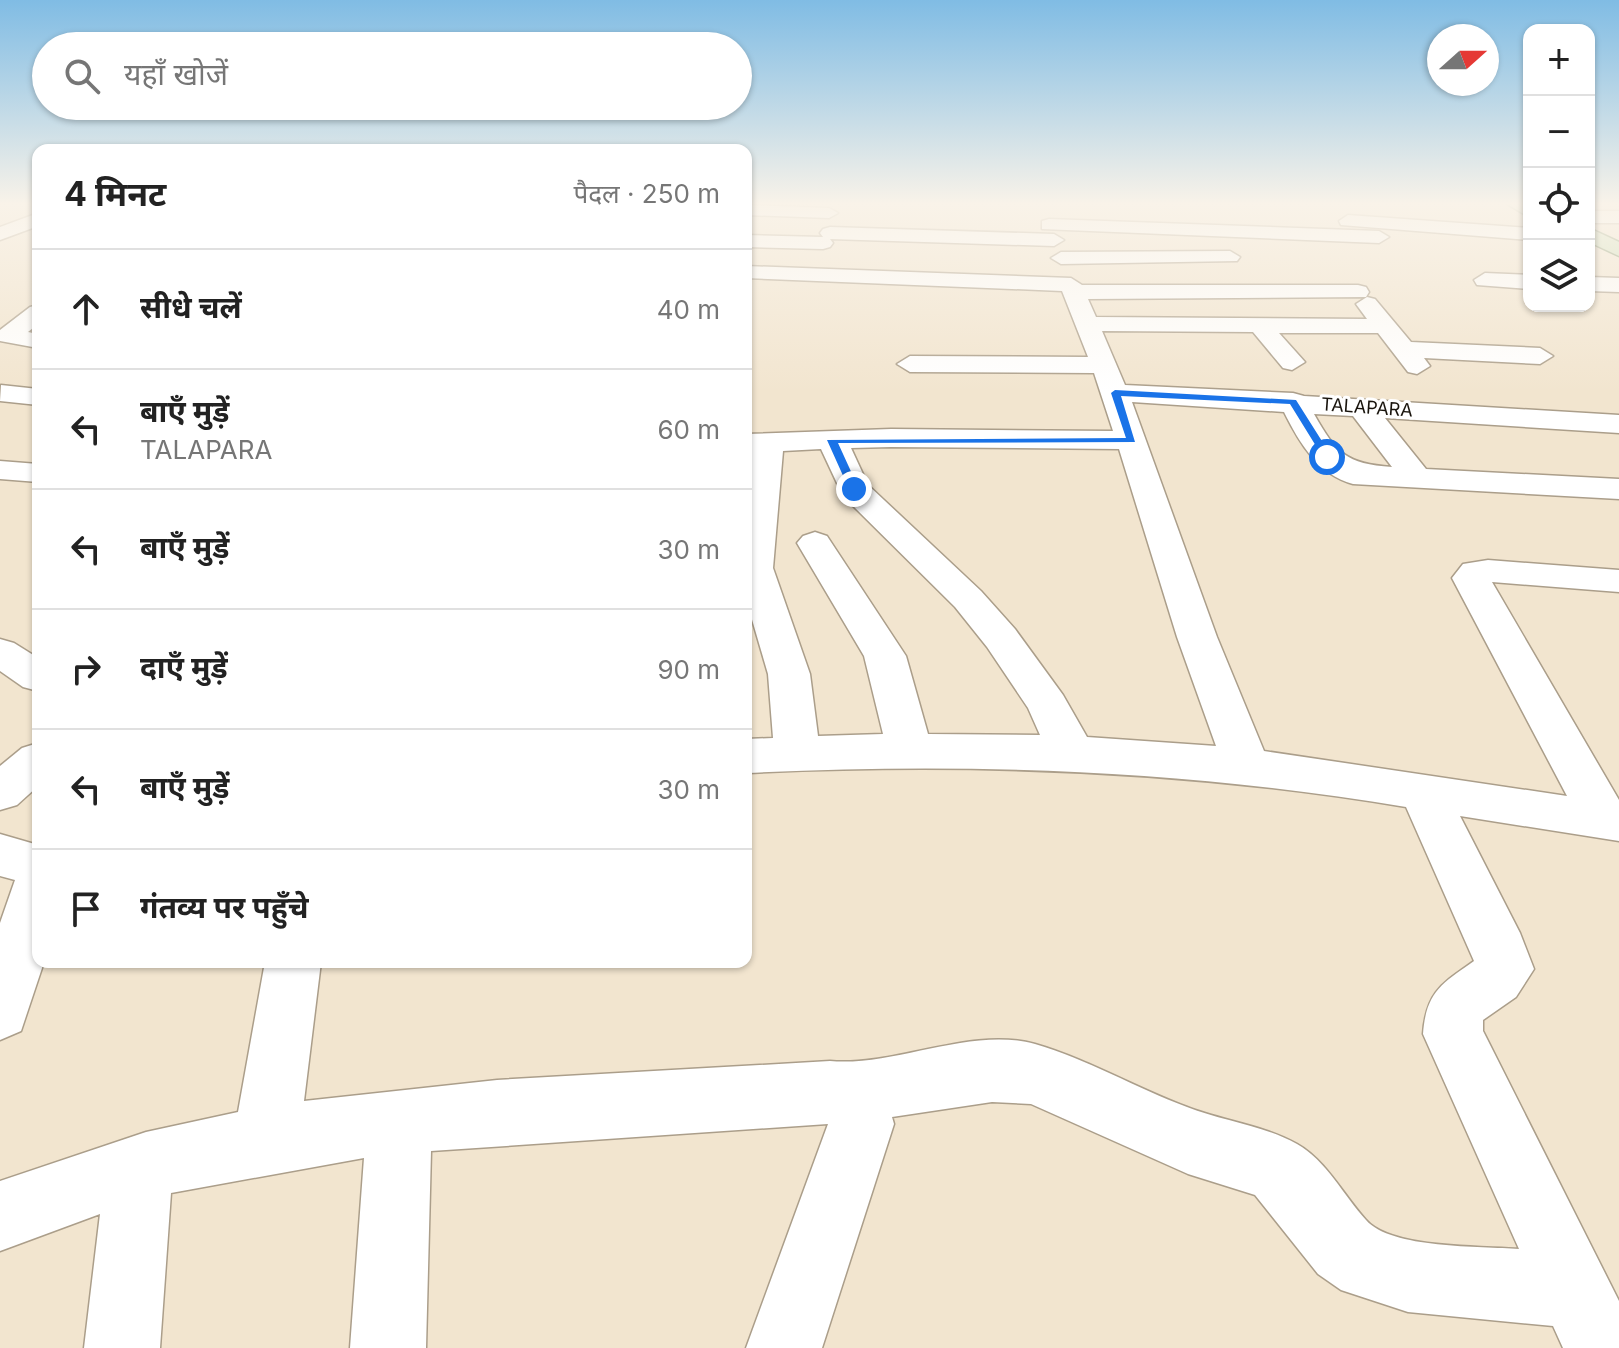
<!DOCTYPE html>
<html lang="hi">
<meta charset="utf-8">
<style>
body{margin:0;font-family:Inter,"Noto Sans Devanagari",sans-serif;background:#f6f6f6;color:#222}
.controls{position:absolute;right:24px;top:24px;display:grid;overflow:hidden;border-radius:16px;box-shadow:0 2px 6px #0004}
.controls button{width:72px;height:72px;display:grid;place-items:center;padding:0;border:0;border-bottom:2px solid #e0e0e0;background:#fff;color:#222;font:40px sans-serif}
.compass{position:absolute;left:1427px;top:24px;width:72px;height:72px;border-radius:50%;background:#fff;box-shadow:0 2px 6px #0004;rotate:69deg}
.stop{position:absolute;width:24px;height:24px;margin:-18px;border:6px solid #1a73e8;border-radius:50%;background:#fff}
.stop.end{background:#1a73e8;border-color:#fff;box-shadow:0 2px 8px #0008}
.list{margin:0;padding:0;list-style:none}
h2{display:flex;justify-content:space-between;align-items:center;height:104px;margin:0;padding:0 32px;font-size:34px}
h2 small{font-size:26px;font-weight:400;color:#767676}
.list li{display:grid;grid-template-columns:52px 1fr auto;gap:24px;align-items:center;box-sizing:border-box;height:120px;padding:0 32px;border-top:2px solid #e0e0e0}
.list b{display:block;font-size:30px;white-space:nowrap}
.list p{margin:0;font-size:26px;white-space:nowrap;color:#767676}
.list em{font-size:26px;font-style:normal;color:#767676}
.icon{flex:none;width:44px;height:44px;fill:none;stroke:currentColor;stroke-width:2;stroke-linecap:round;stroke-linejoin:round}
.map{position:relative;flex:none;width:1619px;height:1348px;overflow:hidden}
.search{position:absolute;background:#fff;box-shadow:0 2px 6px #0004;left:32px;top:32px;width:720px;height:88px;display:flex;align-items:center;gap:20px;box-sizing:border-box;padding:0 28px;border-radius:44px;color:#767676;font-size:30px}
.panel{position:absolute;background:#fff;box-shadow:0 2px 6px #0004;left:32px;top:144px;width:720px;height:824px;border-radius:16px}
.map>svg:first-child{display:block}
</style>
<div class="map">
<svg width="1619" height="1348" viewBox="0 0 1619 1348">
<rect width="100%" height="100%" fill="#f2e5cf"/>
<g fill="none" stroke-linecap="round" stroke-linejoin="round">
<defs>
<g id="minor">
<path d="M746 205 829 208 838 213 829 218 746 215Z"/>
<rect x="1589" y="211" width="30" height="12"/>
<path d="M38 213V226L0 240V227Z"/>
<path d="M1348 215 1529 228V240L1341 225 1339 221Z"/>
<path d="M1049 219 1379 231 1389 237 1379 243 1042 229V221Z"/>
<path d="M830 227 1054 234 1064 240 1054 246 830 239 833 243 830 247 823 249 746 247V235L823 237 820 233 823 229Z"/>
<path d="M1230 251 1240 257 1237 261 1061 264 1051 258 1061 252Z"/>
<path d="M746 266 1071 278 1082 285H1358L1366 287 1369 292 1366 297 1088 299 1096 317 1367 319 1356 304 1367 297 1375 299 1411 342 1540 348 1553 356 1540 364 1424 358 1430 366 1417 374 1408 372 1378 333H1279L1305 362 1292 370 1283 368 1253 332 1102 331 1125 385 1293 393 1304 396 1619 415V433L1385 418 1426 469 1619 479V499L1353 484C1318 475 1299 442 1284 412L1132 402 1217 637 1264 751 1567 796 1452 578 1463 564 1488 560 1619 570V592L1492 582 1619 800V841L1460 816 1520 933 1534 969 1516 997 1483 1020V1031L1619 1301V1348H1563L1553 1326 1408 1312 1341 1290 1318 1274 1255 1195 1188 1174 1031 1104 992 1102 892 1117 894 1124 822 1348H746L828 1124 431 1151 426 1348H350L364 1158 171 1193 160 1348H84L100 1214 0 1251V1181L146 1132 238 1112 265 962H321L304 1101 497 1080 830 1061C894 1067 971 1026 1035 1044 1087 1059 1136 1088 1187 1107 1222 1121 1263 1125 1297 1144 1326 1160 1344 1196 1366 1220 1391 1249 1481 1246 1519 1249L1423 1034C1426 991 1443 983 1474 961L1406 807C1186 770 969 762 746 773V739L773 738 768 674 746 599V499L752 452H746V434L891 429 1113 431 1094 373 910 372 897 364 910 356 1088 357 1062 291 746 278ZM1314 414 1353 416 1392 467C1346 464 1336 453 1314 414ZM891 447 1119 449 1177 637 1216 746 1087 737 1063 695 1015 629 981 591 868 485 851 448ZM821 449 843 496 955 607 987 647 1028 708 1040 735 928 734 906 656 827 536 815 532 803 536 797 543 864 656 883 734 818 736 810 674 773 568 783 451Z"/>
<path d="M1485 273 1529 275V289L1477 285 1474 280Z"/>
<path d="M1589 277 1619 278V292L1589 291Z"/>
<path d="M38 305V324L28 332 38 334V348L0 341V330L30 307Z"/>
<path d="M1 385 38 389V405L0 401Z"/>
<path d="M0 461 38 464V482L0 479Z"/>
<path d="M0 639 14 643 38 658V691L23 687 0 671Z"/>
<path d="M38 743V786L17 805 0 810V766L22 748Z"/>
<path d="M0 834 38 845V962H44L21 1031 0 1040V923L15 880 0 876Z"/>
</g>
<g id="major">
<path d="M1507 204H1529V217Z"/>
<path d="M1589 228 1619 242V256L1589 242Z"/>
</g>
</defs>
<use href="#minor" stroke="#ab9e8a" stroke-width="3"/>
<use href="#major" stroke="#758a5e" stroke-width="3"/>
<use href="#minor" fill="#fff" fill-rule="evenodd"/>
<use href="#major" fill="#cadfb8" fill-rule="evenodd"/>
</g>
<linearGradient id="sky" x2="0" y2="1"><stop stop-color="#80bce4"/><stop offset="0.52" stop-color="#f9f3e9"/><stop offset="1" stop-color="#f9f3e9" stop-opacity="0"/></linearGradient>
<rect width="1619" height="392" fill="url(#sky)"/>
<path fill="#1a73e8" d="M1115 390 1296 400 1332 457 1324 459 1290 404 1121 396 1135 442 838 443 859 489 854 492 849 489 827 440 1126 438 1111 393Z"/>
<g text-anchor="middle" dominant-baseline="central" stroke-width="6" stroke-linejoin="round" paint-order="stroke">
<g font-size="18" fill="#19140d" stroke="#fff">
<text transform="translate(1367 407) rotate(4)">TALAPARA</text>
</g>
</g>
</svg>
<div class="controls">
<button>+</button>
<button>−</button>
<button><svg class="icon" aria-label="locate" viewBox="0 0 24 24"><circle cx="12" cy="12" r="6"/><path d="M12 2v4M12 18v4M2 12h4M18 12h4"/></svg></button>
<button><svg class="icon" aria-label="layers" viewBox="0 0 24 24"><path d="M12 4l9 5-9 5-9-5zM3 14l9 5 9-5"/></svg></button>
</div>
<svg class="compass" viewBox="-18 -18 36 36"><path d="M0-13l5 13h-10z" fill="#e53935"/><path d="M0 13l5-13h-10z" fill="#767676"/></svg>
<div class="stop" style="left:1327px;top:457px"></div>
<div class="stop end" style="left:854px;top:489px"></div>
<div class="search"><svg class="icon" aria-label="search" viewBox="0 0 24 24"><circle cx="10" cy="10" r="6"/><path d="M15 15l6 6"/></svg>यहाँ खोजें</div>
<section class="panel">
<h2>4 मिनट<small>पैदल · 250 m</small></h2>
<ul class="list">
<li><svg class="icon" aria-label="ahead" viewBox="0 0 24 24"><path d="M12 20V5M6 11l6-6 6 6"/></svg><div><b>सीधे चलें</b></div><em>40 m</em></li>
<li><svg class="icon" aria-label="left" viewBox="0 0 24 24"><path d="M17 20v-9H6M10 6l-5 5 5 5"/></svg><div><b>बाएँ मुड़ें</b><p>TALAPARA</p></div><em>60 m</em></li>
<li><svg class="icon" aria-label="left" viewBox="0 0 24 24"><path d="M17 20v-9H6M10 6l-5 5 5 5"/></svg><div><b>बाएँ मुड़ें</b></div><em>30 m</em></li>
<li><svg class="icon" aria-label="right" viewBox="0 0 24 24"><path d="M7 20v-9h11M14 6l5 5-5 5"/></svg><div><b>दाएँ मुड़ें</b></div><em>90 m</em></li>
<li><svg class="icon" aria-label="left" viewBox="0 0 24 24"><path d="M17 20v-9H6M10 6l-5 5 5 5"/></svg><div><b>बाएँ मुड़ें</b></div><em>30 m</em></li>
<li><svg class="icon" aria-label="arrive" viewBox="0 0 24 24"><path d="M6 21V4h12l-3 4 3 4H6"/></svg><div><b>गंतव्य पर पहुँचे</b></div></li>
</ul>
</section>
</div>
